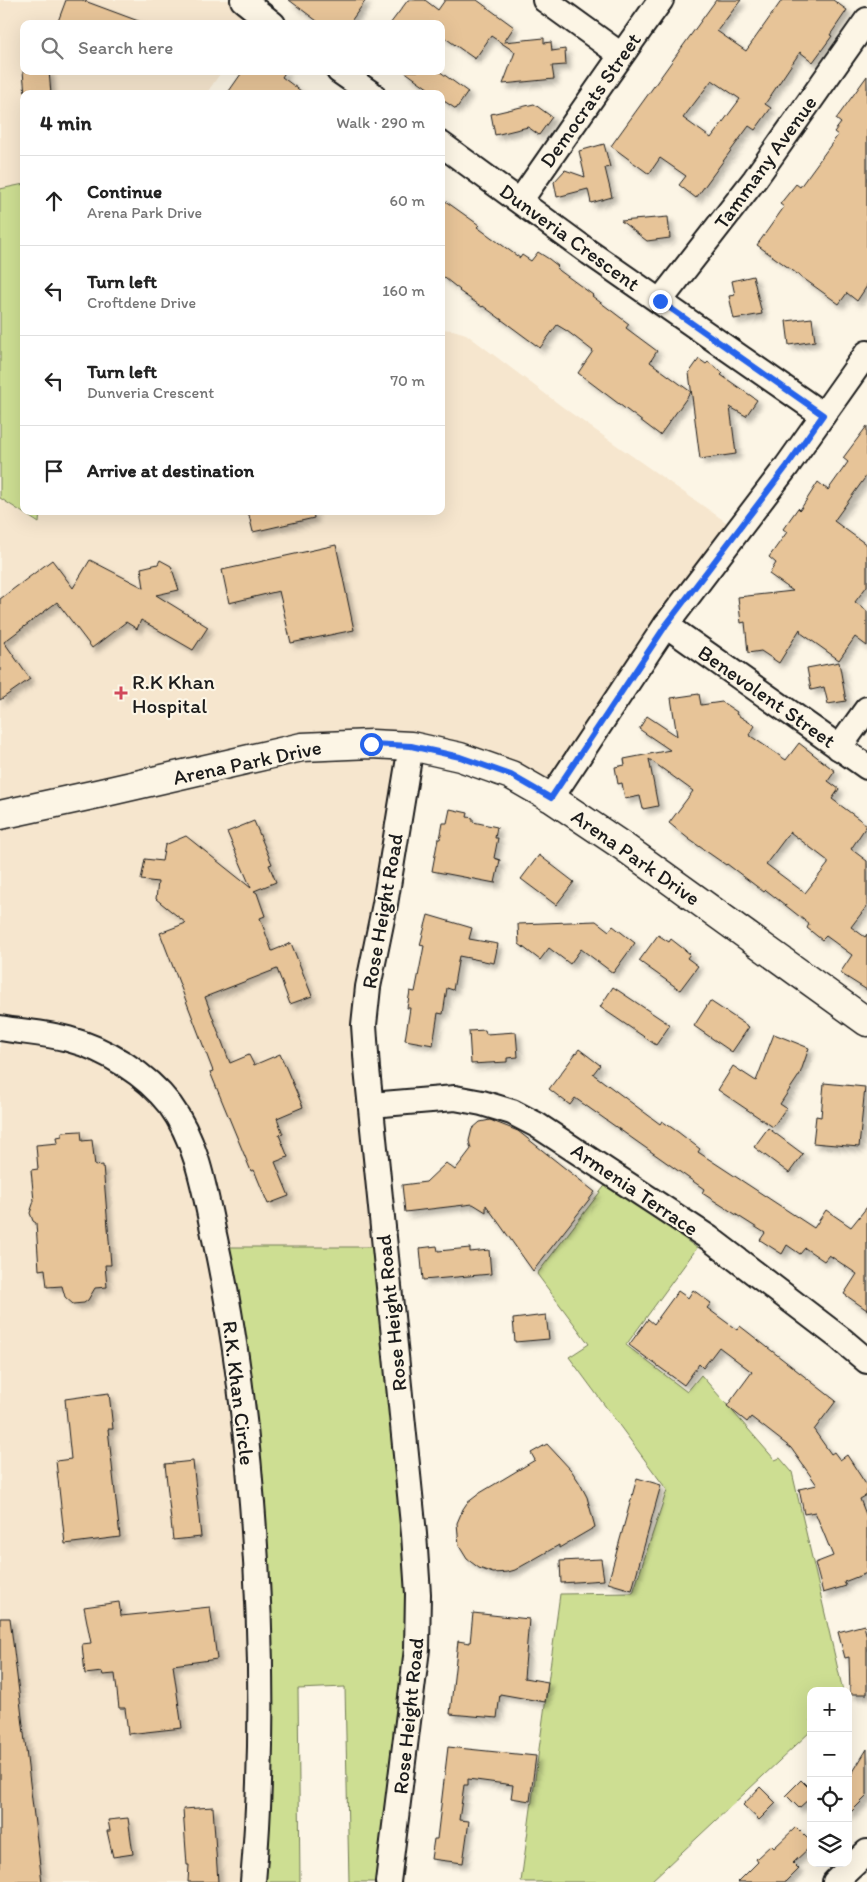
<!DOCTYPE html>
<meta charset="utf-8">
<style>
body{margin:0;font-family:Itim,sans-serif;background:#f6f6f6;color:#222}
.controls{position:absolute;right:15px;bottom:15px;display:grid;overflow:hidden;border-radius:10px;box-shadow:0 5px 20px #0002}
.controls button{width:45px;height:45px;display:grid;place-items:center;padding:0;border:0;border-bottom:1px solid #e0e0e0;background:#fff;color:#222;font:25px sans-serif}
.stop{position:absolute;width:15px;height:15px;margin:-11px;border:4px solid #2563eb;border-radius:50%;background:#fff}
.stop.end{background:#2563eb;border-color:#fff;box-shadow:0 1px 5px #0008}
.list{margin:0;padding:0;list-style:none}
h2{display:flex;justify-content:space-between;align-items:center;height:65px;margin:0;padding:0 20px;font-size:21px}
h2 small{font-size:16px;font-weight:400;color:#767676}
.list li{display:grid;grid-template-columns:32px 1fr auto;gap:15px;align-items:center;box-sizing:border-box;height:90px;padding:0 20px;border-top:1px solid #e0e0e0}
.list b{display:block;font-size:19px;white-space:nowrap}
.list p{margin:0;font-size:16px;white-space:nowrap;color:#767676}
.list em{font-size:16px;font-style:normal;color:#767676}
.icon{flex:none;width:28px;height:28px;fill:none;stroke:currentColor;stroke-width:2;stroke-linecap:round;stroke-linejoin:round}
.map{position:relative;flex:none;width:867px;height:1882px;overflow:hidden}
.search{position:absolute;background:#fff;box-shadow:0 5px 20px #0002;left:20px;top:20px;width:425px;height:55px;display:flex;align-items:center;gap:12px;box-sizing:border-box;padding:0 18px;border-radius:10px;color:#767676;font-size:19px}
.panel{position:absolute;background:#fff;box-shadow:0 5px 20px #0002;left:20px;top:90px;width:425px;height:425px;border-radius:10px}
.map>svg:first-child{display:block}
</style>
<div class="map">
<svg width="867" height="1882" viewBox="0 0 867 1882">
<defs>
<filter id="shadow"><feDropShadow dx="4.5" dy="4.5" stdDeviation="2.5" flood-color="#0004"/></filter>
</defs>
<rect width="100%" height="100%" fill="#fcf5e5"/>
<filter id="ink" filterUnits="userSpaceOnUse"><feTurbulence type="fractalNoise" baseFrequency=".02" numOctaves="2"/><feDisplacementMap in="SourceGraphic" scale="10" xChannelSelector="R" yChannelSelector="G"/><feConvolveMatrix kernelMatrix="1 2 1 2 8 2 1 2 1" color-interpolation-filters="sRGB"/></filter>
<g filter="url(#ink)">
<g fill="#f6e6ce">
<path d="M0 0H235L255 24H24V71H222L206 94H24V184L0 189Z"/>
<path d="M441 329 453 330 466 334 568 411 736 529 551 798 412 747 369 987 386 1247H218L246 1444 252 1882H0V498L38 523 40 511H441Z"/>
</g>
<g fill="#cdde92" stroke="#747d57">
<path d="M24 184V511H40L39 523 0 498V189Z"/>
<path d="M607 1183 697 1248 626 1345 687 1392 701 1375 775 1460 780 1458 792 1472 843 1691H811V1731L650 1882H521L560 1594 633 1593 667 1490 569 1357 589 1344 537 1274Z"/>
<path d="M218 1247H386L415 1535 388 1882H349L345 1687 298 1689 300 1882H252L260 1712Z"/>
</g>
<g fill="#e7c498" stroke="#1c1c1c" fill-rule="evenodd" filter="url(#shadow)">
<path d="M66 0H82L141 22V24H57Z"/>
<path d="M289 0H366L349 24H321Z"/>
<path d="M408 0H425L438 10 445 0H477L514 27 504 42 544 38V43L551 42 552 51 565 49 566 65 552 66 554 79 503 84 515 52 491 36 475 59 441 35V24H390Z"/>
<path d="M716 0H741L717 31 746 51 782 0H833L847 10 830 35 832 36 813 62 800 52 765 104 771 108 755 130 749 126 696 198 679 185 686 176 660 158 649 174 611 146ZM712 80 740 99 711 138 683 118Z"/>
<path d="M23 71H49L51 94H25Z"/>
<path d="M243 71H286L282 77 305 94H227Z"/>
<path d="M404 71H439L468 92 456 109 441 99V94H436Z"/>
<path d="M867 76V286L857 301 847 293 839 304 757 245 784 207 780 204 796 184 800 187 838 135 834 132 841 123 836 119Z"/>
<path d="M534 104 552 117 539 135 528 127 495 135 491 114Z"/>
<path d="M604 144 610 167 605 168 612 197 591 203 588 189 557 197 554 182 565 170 585 177 579 151Z"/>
<path d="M441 198 479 225 477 227 520 258 522 255 531 261 538 252 549 259 558 266 556 268 593 295 592 296 629 324 626 328 657 351 650 362 691 392 660 435 578 373 593 351 567 331 557 325 540 348 483 306 482 307 459 291 460 290 441 275Z"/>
<path d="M668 217 670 238 647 241 621 221Z"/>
<path d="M753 276 762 314 734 319 729 296 735 295 732 281Z"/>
<path d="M812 318 815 341 789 345 786 321Z"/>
<path d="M699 359 706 364 708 362 723 373 721 375 757 400 746 416 730 407 736 454 700 459 689 373Z"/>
<path d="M867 426V475L834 521 867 545V586L855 602 867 611V646L855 637 839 660 801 633 800 629 779 663 761 651 748 653 745 622 741 623 738 597 793 591 769 574 776 563 769 557 787 532 783 529 798 508 800 510 818 482 828 490 848 462 843 458Z"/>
<path d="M248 511H313L314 518 253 532Z"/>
<path d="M336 545 354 630 291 643 279 591 229 603 222 570Z"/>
<path d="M52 560 73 588 90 560 144 588 141 568 158 564 160 560 171 566 179 590 156 595 208 627 193 650 141 620 137 629 126 622 92 648 57 602 4 642 30 679 0 700V599Z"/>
<path d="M839 662 846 701 828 704 824 687 811 690 807 668Z"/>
<path d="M699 694 701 705 722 702 737 712 736 714 755 726 749 735 786 760 799 743 835 771 828 781 839 789 832 799 867 825 851 849 867 861V906L851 927 865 937 867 934V990L840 973 852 955 826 936 822 940 807 928 809 924 766 890 764 892 727 864 726 865 690 840 669 823 693 791 649 759 658 806 643 809 640 796 625 799 622 783 618 784 615 767 625 765 624 759 670 750 639 729 647 716 677 736 671 698ZM790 832 828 861V864L805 893 766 864Z"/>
<path d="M450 809 468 813 467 817 473 818V822L497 827 495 838H498L494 858 500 860 495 883 432 871 438 839H440L443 823H447Z"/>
<path d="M254 821 272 864 269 865 276 882 254 891 257 893 265 916 260 918 272 951 291 943 312 996 290 1004 277 969 205 997 230 1063 249 1055 254 1065 280 1054 303 1107 277 1118 283 1134 279 1135 288 1157 275 1162 289 1196 268 1204 254 1170 251 1171 210 1072 213 1071 160 933 186 923 156 899 158 882 141 880 145 859 162 861 165 845 186 836 251 888 227 832Z"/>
<path d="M539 855 574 882 556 905 521 879Z"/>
<path d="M428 915 472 928 469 939 498 944 494 963 459 956 453 990 447 988 443 1014 438 1013 433 1045 405 1040 410 1008H407L410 991 415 992 424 946 420 945Z"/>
<path d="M596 921 609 931 613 926 635 943 613 973 581 949 570 964 549 948 540 960 519 944 518 924Z"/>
<path d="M658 935 669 942 671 939 690 954 687 958 698 966 680 990 639 961Z"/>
<path d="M613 987 670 1025 656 1045 600 1007Z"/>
<path d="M710 1001 749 1027 732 1052 694 1026Z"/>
<path d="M485 1030 486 1034 516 1032 518 1057 507 1058V1062L471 1064 469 1031Z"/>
<path d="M774 1034 809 1048 800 1074 780 1104 786 1108 773 1127 718 1090 733 1066 756 1081Z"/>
<path d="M579 1049 600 1065 593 1074 660 1124 662 1121 678 1132 700 1149 698 1152 814 1228 826 1210 851 1227 867 1207V1310L844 1294 857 1274 829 1255 824 1261 805 1248 800 1254 787 1245 782 1254 760 1240 765 1233 702 1193 704 1189 575 1098 570 1105 549 1089Z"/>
<path d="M824 1083 865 1087 859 1147 813 1143 816 1116 821 1117Z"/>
<path d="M490 1120 518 1131 595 1192 533 1271 486 1205V1212L473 1204 405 1212 402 1185 426 1182 446 1163 455 1170 471 1149 469 1141 472 1129 480 1122Z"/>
<path d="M768 1128 803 1154 789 1173 754 1147Z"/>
<path d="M81 1131 82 1141 92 1140 95 1166 103 1165 111 1265H105L107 1287 95 1288 88 1300 84 1303 73 1304 65 1297 62 1286 47 1287 45 1269 39 1270 36 1223 33 1221 30 1213 34 1201 31 1170 38 1169 36 1145 58 1143 57 1137 62 1136V1132Z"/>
<path d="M437 1246 438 1251 470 1248V1252L489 1250 491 1274 423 1280 420 1248Z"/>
<path d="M693 1290 711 1303 707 1308 737 1330 740 1326 836 1401 814 1430 831 1454 834 1452 840 1460 847 1455 867 1486V1495L860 1499 867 1517V1573L844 1582 846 1586 823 1593 815 1563 833 1556 815 1512 804 1514 799 1489 817 1485 791 1448 751 1417 747 1422 727 1406 752 1372 719 1347 703 1368 699 1364 684 1385 629 1345 648 1319 654 1324 678 1291 688 1298Z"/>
<path d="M546 1315 549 1339 515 1342 513 1319Z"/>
<path d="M109 1393 113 1429H108L120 1537 65 1544 56 1461 71 1459 65 1399Z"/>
<path d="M547 1444 571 1470 579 1482 587 1497 595 1527 559 1548V1545L515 1570 508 1572 493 1573 479 1568 467 1559 459 1546 457 1523 463 1509 467 1503 480 1493 535 1460 531 1453Z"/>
<path d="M193 1461 201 1537 173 1540 165 1464Z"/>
<path d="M637 1478 661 1485 632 1590 608 1583Z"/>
<path d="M601 1559 604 1580 561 1583 560 1561Z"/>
<path d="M119 1602 121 1616 210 1607 217 1659 173 1665 182 1728 128 1734 125 1708H119L115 1674 103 1675 102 1672 85 1674 82 1644 91 1643 84 1607Z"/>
<path d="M473 1613 529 1619 524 1678 548 1682 545 1702 500 1694 497 1718 450 1714 458 1641 470 1643Z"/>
<path d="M0 1618H10L42 1882H0Z"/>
<path d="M864 1625 867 1638V1694H850L849 1657 845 1658 838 1632Z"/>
<path d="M448 1747 536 1756 530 1801 511 1798 513 1785 468 1779V1785H464L459 1820 469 1821 463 1863 431 1859 434 1839H437Z"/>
<path d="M867 1749V1796L848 1815V1780Z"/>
<path d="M801 1780 811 1790V1797L799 1808 786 1795Z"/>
<path d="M760 1787 776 1803 759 1820 743 1805Z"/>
<path d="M213 1807 218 1882H188L189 1865H187L183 1809Z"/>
<path d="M128 1818 133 1854 113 1857 107 1831H110L108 1820Z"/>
<path d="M796 1827 811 1842V1846L793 1863 799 1869 786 1882H738L758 1862 756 1859 771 1845 774 1848Z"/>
</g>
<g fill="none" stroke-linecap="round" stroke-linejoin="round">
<defs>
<g id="minor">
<path d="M243 0 273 24"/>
<path d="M545 0 621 55"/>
<path d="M339 71 372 94"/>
<path d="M441 144 590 253 823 415"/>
<path d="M520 201C567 134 613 66 661 0"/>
<path d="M660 301 755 179 867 20"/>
<path d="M666 625 867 767"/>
<path d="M839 748 867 709"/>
<path d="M551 798 666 625 787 466 867 353"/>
<path d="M0 1028C22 1032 46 1033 68 1039 106 1049 146 1074 170 1105 198 1143 205 1194 215 1239 234 1326 245 1415 252 1503 262 1629 264 1756 253 1882"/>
<path d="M371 1105 455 1098 482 1103 512 1112 537 1125 709 1238 841 1339 867 1361"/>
<path d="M388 1882 417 1649 418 1594 414 1534 367 1069 364 1025 368 987 385 904 411 746"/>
<path d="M835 1882 867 1852"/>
</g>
<path id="tertiary" d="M0 815 97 794 302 747 371 744 411 746 460 757 511 775 551 798 624 847 867 1022"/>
</defs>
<use href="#minor" stroke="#1c1c1c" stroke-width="28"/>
<use href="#tertiary" stroke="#1c1c1c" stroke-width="31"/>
<use href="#minor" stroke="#fcf5e5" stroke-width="24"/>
<use href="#tertiary" stroke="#fcf5e5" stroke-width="28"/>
</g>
</g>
<g fill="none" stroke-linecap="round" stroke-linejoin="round" filter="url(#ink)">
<path stroke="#2563eb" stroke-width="6" d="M371 744 411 746 460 757 511 775 551 798 666 625 787 466 823 415 660 301"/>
</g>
<path fill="#d1495b" stroke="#fcf5e5" stroke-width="2" d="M118.5 685.5h5v5h5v5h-5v5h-5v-5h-5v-5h5z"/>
<g text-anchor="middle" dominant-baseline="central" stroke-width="4.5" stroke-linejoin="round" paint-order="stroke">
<g font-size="21" fill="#1c1c1c" stroke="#fcf5e5">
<text transform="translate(590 100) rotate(-55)">Democrats Street</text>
<text transform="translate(765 162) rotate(-54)">Tammany Avenue</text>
<text transform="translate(570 237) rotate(36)">Dunveria Crescent</text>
<text transform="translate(767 696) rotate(35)">Benevolent Street</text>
<text transform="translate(247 762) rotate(-12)">Arena Park Drive</text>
<text transform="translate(636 857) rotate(35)">Arena Park Drive</text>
<text transform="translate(382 911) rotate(-80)">Rose Height Road</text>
<text transform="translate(635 1189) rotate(34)">Armenia Terrace</text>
<text transform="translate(391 1313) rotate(-96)">Rose Height Road</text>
<text transform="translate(239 1393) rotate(83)">R.K. Khan Circle</text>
<text transform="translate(408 1716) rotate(-84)">Rose Height Road</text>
</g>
<g font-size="21" fill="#1c1c1c" stroke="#fcf5e5" text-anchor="start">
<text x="132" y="681">R.K Khan<tspan x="132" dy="24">Hospital</tspan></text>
</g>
</g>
</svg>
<div class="controls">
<button>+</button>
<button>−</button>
<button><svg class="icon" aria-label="locate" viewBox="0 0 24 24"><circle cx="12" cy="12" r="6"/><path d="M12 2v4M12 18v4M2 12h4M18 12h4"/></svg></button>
<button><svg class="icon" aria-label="layers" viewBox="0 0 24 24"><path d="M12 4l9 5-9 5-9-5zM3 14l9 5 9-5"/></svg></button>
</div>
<div class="stop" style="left:371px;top:744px"></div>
<div class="stop end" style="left:660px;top:301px"></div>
<div class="search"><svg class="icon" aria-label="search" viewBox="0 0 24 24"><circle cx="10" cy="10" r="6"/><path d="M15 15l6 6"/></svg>Search here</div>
<section class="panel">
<h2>4 min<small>Walk · 290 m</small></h2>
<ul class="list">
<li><svg class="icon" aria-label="ahead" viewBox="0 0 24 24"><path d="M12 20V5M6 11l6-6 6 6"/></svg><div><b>Continue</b><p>Arena Park Drive</p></div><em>60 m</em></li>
<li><svg class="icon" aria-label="left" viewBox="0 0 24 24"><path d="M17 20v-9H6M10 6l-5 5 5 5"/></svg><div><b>Turn left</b><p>Croftdene Drive</p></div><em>160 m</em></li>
<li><svg class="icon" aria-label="left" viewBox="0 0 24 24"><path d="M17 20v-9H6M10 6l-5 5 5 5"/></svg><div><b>Turn left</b><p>Dunveria Crescent</p></div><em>70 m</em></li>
<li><svg class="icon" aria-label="arrive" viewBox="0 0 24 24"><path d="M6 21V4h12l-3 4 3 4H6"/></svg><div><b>Arrive at destination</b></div></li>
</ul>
</section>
</div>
